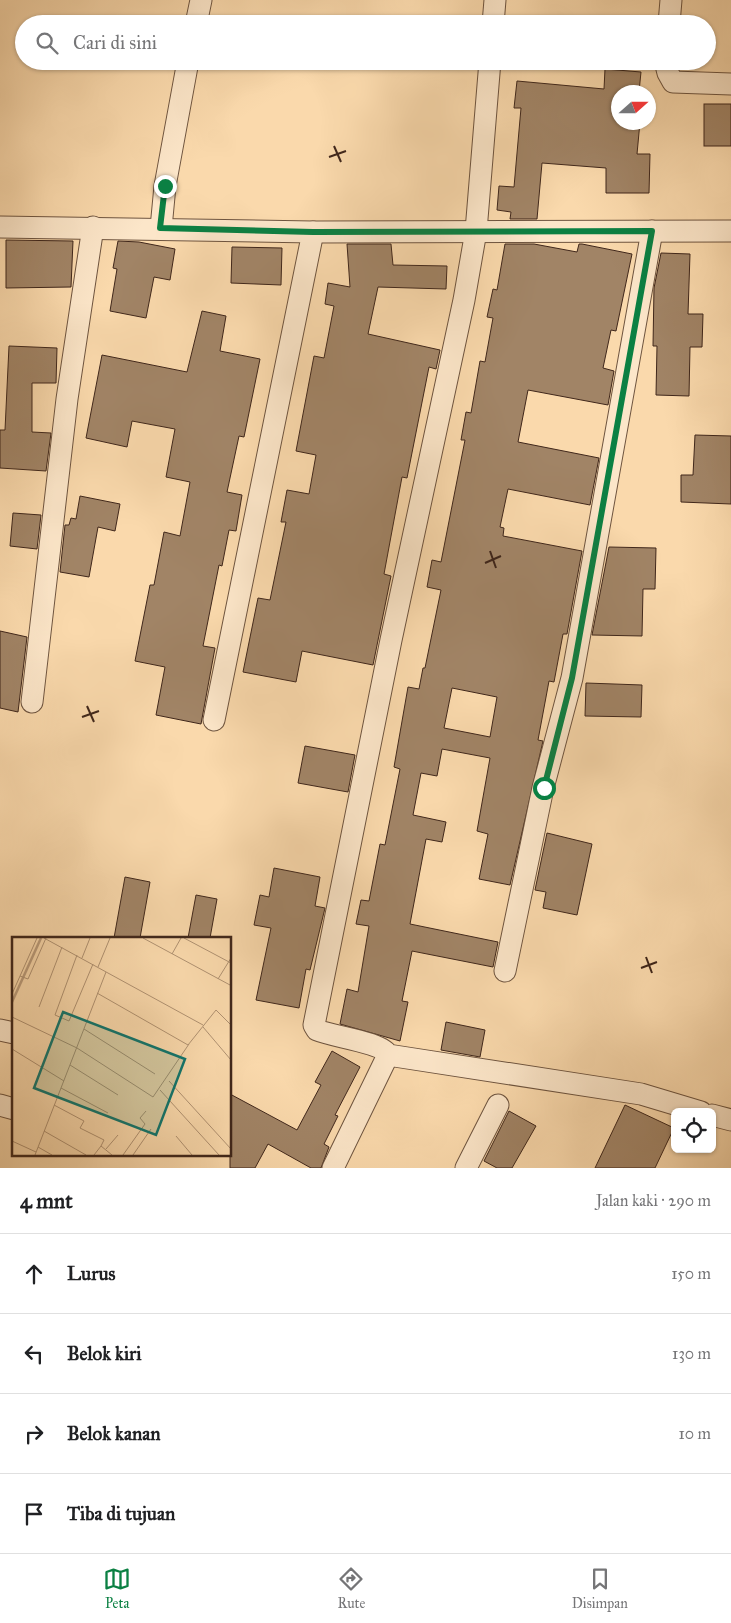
<!DOCTYPE html>
<html lang="id">
<meta charset="utf-8">
<style>
body{margin:0;font-family:"IM FELL Great Primer",serif;background:#f6f6f6;color:#202124}
.controls{position:absolute;right:15px;bottom:15px;display:grid;overflow:hidden;border-radius:8px;box-shadow:0 1px 4px #0004}
.controls button{width:45px;height:45px;display:grid;place-items:center;padding:0;border:0;border-bottom:1px solid #e0e0e0;background:#fff;color:#202124;font:25px sans-serif}
.compass{position:absolute;left:611px;top:85px;width:45px;height:45px;border-radius:50%;background:#fff;box-shadow:0 1px 4px #0004;rotate:69deg}
.stop{position:absolute;width:15px;height:15px;margin:-11px;border:4px solid #0b8043;border-radius:50%;background:#fff}
.stop.end{background:#0b8043;border-color:#fff;box-shadow:0 1px 5px #0008}
.list{margin:0;padding:0;list-style:none}
h2{display:flex;justify-content:space-between;align-items:center;height:65px;margin:0;padding:0 20px;font-size:21px}
h2 small{font-size:16px;font-weight:400;color:#757577}
.list li{display:grid;grid-template-columns:32px 1fr auto;gap:15px;align-items:center;box-sizing:border-box;height:80px;padding:0 20px;border-top:1px solid #e0e0e0}
.list b{display:block;font-size:19px;white-space:nowrap}
.list em{font-size:16px;font-style:normal;color:#757577}
.icon{flex:none;width:28px;height:28px;fill:none;stroke:currentColor;stroke-width:2;stroke-linecap:round;stroke-linejoin:round}
.map{position:relative;flex:none;width:731px;height:1168px;overflow:hidden}
.search{position:absolute;background:#fff;box-shadow:0 1px 4px #0004;left:15px;right:15px;top:15px;height:55px;display:flex;align-items:center;gap:12px;box-sizing:border-box;padding:0 18px;border-radius:28px;color:#757577;font-size:19px}
.sheet{height:385px;background:#fff}
nav{display:flex;justify-content:space-around;align-items:center;box-sizing:border-box;height:70px;border-top:1px solid #e0e0e0;background:#fff;font-size:14px;color:#757577}
nav a{display:grid;justify-items:center;gap:2px}
nav .on{color:#0b8043}
.map>svg:first-child{display:block}
</style>
<div class="map">
<svg width="731" height="1168" viewBox="0 0 731 1168">
<rect width="100%" height="100%" fill="#fad9ac"/>
<filter id="stains"><feTurbulence type="fractalNoise" baseFrequency=".004" numOctaves="4"/><feColorMatrix values="0 0 0 0 .2 0 0 0 0 .09 0 0 0 0 .02 0 0 0 .5 -.17"/></filter>
<radialGradient id="worn" r=".72"><stop offset=".6" stop-color="#630" stop-opacity="0"/><stop offset="1" stop-color="#630" stop-opacity=".3"/></radialGradient>
<g fill="#a18466" stroke="#40271b" fill-rule="evenodd">
<path d="M605 69 641 72 639 92H618V122H640L637 154H650L649 193H606V168L542 163 537 219H510L511 212 497 210 499 186 514 187 521 108H514L517 81 604 89Z"/>
<rect x="704" y="104" width="27" height="42"/>
<path d="M6 240 73 241 71 287 6 288Z"/>
<path d="M118 241 139 242 175 249 170 280 154 277 146 318 110 311 117 269 113 268Z"/>
<path d="M347 244H391L393 265 447 266 446 289 378 287 368 334 440 350 436 369 429 367 407 478 402 477 384 574 391 576 373 665 302 651 296 682 243 672 258 598 270 600 286 522H281L287 490 309 494 316 455 296 451 314 356 324 358 334 306 325 304 328 283 350 287Z"/>
<path d="M505 244H534L577 252 579 244H582L632 254 616 331 611 330 603 368 614 371 608 405 528 390 518 442 599 458 590 505 508 489 500 527 504 528 503 536 582 551 567 634H563L554 682 549 681 538 740 543 741 510 885 479 879 488 834 477 831 490 758 442 749 437 776 421 773 413 815 446 822 442 842 426 839 410 924 498 942 493 967 412 951 402 1001 408 1002 400 1041 340 1024 347 989 358 992 369 926 356 924 361 900 369 901 380 844 385 845 400 769 394 767 408 687 419 689 423 668H425L441 590 427 587 432 560 441 562 465 440H461L466 412 471 413 480 361 485 362 493 318 487 317 493 289 497 290ZM452 688 497 697 490 737 444 728Z"/>
<path d="M232 247 282 248 281 285 231 283Z"/>
<path d="M661 253 690 254 688 314H703L702 347H690L689 396 656 395 657 346H653L654 288Z"/>
<path d="M202 311 226 316 220 351 260 359 244 437 239 436 227 492 242 495 236 531 229 530 222 566 219 565 203 646 215 648 201 724 156 715 165 667 135 661 150 585H154L164 532 180 536 190 482 166 477 175 429 132 421 127 447 86 438 102 355 187 372Z"/>
<path d="M9 346 57 348 56 383H32V432L51 433 46 471 0 468V430H5Z"/>
<path d="M695 435 731 436V504L681 502V475H693Z"/>
<path d="M80 496 120 504 115 531 98 527 89 577 60 572 65 525H69L71 518 76 519Z"/>
<path d="M13 513 41 515 37 549 10 546Z"/>
<path d="M609 547 656 548 655 589H643L642 636 592 635Z"/>
<path d="M0 631 27 637 18 712 0 708Z"/>
<path d="M586 683 642 685 641 717 585 716Z"/>
<path d="M305 746 355 755 348 792 298 783Z"/>
<path d="M547 833 592 844 577 915 543 908 546 892 535 890Z"/>
<path d="M274 868 320 877 315 906 325 908 310 970 306 969 299 1008 256 1000 271 928 254 925 260 895 269 897Z"/>
<path d="M125 877 150 882 140 938H114Z"/>
<path d="M196 895 217 899 210 938H188Z"/>
<path d="M446 1022 485 1030 480 1057 441 1050Z"/>
<path d="M332 1051 360 1067 335 1115 338 1116 324 1144 329 1147 321 1168H311L268 1144 255 1168H230V1094L297 1130 321 1085 315 1082Z"/>
<path d="M625 1105 674 1128 655 1168H595Z"/>
<path d="M509 1111 536 1126 512 1168H497L484 1161Z"/>
</g>
<g fill="none" stroke-linecap="round" stroke-linejoin="round">
<defs>
<g id="street">
<path d="M196 24 201 0"/>
<path d="M493 24 495 0"/>
<path d="M669 24 671 0"/>
<path d="M490 61 476 231 464 300 391 640 314 1025 317 1030C333 1037 382 1042 388 1055L641 1094 701 1112"/>
<path d="M665 61 668 73 673 82 731 84"/>
<path d="M0 227 313 232 731 231"/>
<path d="M161 228 165 186 188 61"/>
<path d="M32 702 67 399 93 227"/>
<path d="M214 720 313 232"/>
<path d="M505 971 543 788 572 678 652 231"/>
<path d="M0 1030 14 1033"/>
<path d="M0 1105 14 1109"/>
<path d="M712 1115 731 1120"/>
<path d="M333 1168 388 1055"/>
<path d="M466 1168 498 1105"/>
</g>
</defs>
<use href="#street" stroke="#6e543f" stroke-width="23"/>
<use href="#street" stroke="#fce6c9" stroke-width="21"/>
</g>
<g fill="none" stroke-linecap="round" stroke-linejoin="round">
<path stroke="#0b8043" stroke-width="6" d="M165 186 160 228 313 232 652 231 572 678 544 788"/>
</g>
<path fill="none" stroke="#40271b" stroke-width="2" d="M334 146 341 162M329 157 346 151M490 551 496 568M485 563 501 556M87 706 94 722M82 717 99 711M646 957 652 973M641 968 657 962"/>
<g transform="translate(12 937)">
<rect width="219" height="219" fill="#fad9ac"/>
<path fill="none" stroke="#bb9c7b" stroke-width="2.5" d="M0 65 29 1"/>
<path fill="none" stroke="#b09272" stroke-width="1" d="M32 1 191 88M131 1 218 48M172 1 219 26M160 17 169 1M65 18 43 78 57 84 81 27M70 21 78 1M86 30 98 1M8 39 16 42 34 1M206 42 219 21M85 56 176 108 204 73 219 88M0 57 25 1M27 70 50 10M0 80 65 111 141 160 177 107M191 90 219 123M72 92 143 137M0 112 52 144M58 128 106 158M157 144 219 212M49 151 96 176M148 153 207 218M42 168 72 184 68 191 92 203 89 209M32 194 74 218M164 199 180 218M0 204 24 215M26 210 40 218M94 212 106 198M23 218 94 35M82 218 89 209 100 218M111 218 133 187 128 181 134 174M121 218 139 192"/>
<path fill="#0f766e" fill-opacity="0.15" stroke="#0f766e" stroke-width="2.5" d="M51 75 173 122 144 198 22 151Z"/>
<rect width="219" height="219" fill="none" stroke="#40271b" stroke-width="2.5"/>
</g>
<rect width="100%" height="100%" filter="url(#stains)"/>
<rect width="100%" height="100%" fill="url(#worn)"/>
</svg>
<div class="controls">
<button><svg class="icon" aria-label="locate" viewBox="0 0 24 24"><circle cx="12" cy="12" r="6"/><path d="M12 2v4M12 18v4M2 12h4M18 12h4"/></svg></button>
</div>
<svg class="compass" viewBox="-18 -18 36 36"><path d="M0-13l5 13h-10z" fill="#e53935"/><path d="M0 13l5-13h-10z" fill="#757577"/></svg>
<div class="stop" style="left:544px;top:788px"></div>
<div class="stop end" style="left:165px;top:186px"></div>
<div class="search"><svg class="icon" aria-label="search" viewBox="0 0 24 24"><circle cx="10" cy="10" r="6"/><path d="M15 15l6 6"/></svg>Cari di sini</div>
</div>
<section class="sheet">
<h2>4 mnt<small>Jalan kaki · 290 m</small></h2>
<ul class="list">
<li><svg class="icon" aria-label="ahead" viewBox="0 0 24 24"><path d="M12 20V5M6 11l6-6 6 6"/></svg><div><b>Lurus</b></div><em>150 m</em></li>
<li><svg class="icon" aria-label="left" viewBox="0 0 24 24"><path d="M17 20v-9H6M10 6l-5 5 5 5"/></svg><div><b>Belok kiri</b></div><em>130 m</em></li>
<li><svg class="icon" aria-label="right" viewBox="0 0 24 24"><path d="M7 20v-9h11M14 6l5 5-5 5"/></svg><div><b>Belok kanan</b></div><em>10 m</em></li>
<li><svg class="icon" aria-label="arrive" viewBox="0 0 24 24"><path d="M6 21V4h12l-3 4 3 4H6"/></svg><div><b>Tiba di tujuan</b></div></li>
</ul>
</section>
<nav>
<a class="on"><svg class="icon" aria-label="map" viewBox="0 0 24 24"><path d="M3 6l6-2 6 2 6-2v14l-6 2-6-2-6 2zM9 4v14M15 6v14"/></svg>Peta</a>
<a><svg class="icon" aria-label="directions" viewBox="0 0 24 24"><path d="M12 3l9 9-9 9-9-9zM9 14v-3h6M13 9l2 2-2 2"/></svg>Rute</a>
<a><svg class="icon" aria-label="saved" viewBox="0 0 24 24"><path d="M7 4h10v16l-5-4-5 4z"/></svg>Disimpan</a>
</nav>
